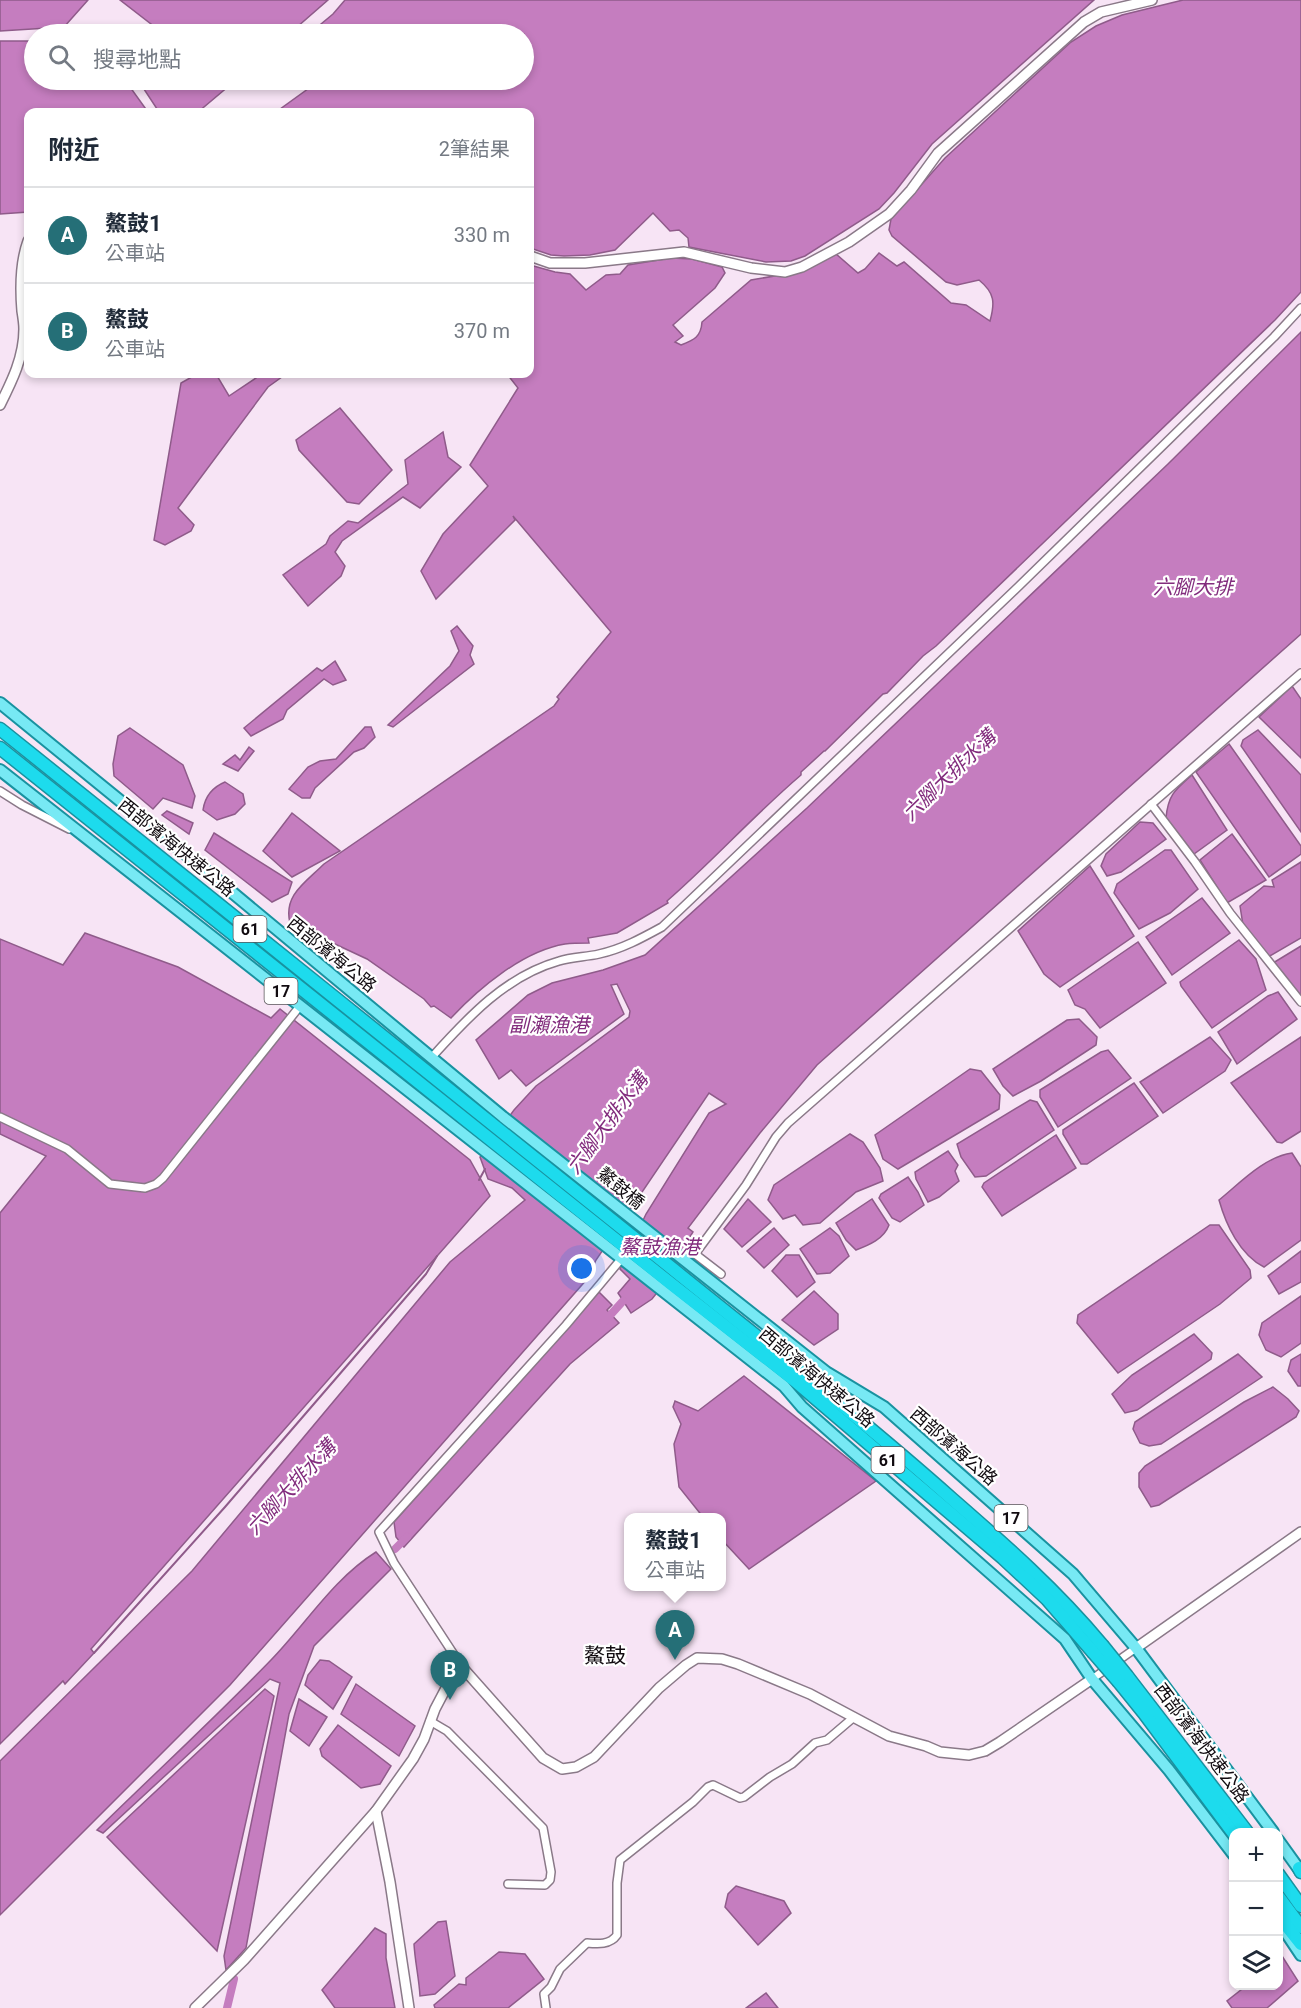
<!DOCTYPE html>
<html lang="zh-TW">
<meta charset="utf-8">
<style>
body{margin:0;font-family:Roboto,"Noto Sans TC",sans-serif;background:#f6f6f7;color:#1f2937}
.controls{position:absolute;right:18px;bottom:18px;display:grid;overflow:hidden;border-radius:12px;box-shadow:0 3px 9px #0003}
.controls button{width:54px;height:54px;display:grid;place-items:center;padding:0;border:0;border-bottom:2px solid #e0e1e3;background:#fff;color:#1f2937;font:30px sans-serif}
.you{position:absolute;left:582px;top:1269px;width:21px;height:21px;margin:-15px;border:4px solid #fff;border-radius:50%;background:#1a73e8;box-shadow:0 0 0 9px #1a73e833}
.badge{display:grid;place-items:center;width:39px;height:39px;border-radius:50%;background:#256f77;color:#fff;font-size:20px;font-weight:700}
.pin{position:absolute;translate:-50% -50px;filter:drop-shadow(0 2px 3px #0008)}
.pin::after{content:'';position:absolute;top:32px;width:21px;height:18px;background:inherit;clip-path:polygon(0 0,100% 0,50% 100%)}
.popup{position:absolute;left:624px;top:1513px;width:102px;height:78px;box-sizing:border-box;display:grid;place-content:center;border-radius:12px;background:#fff;filter:drop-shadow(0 2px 4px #0005);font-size:20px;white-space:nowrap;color:#747a83}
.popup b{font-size:22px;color:#1f2937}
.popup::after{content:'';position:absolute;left:50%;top:100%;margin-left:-12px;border:12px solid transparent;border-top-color:#fff}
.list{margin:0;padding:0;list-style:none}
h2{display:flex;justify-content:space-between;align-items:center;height:78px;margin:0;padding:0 24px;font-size:26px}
h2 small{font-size:20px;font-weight:400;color:#747a83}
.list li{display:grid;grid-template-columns:39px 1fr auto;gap:18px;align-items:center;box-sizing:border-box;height:96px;padding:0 24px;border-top:2px solid #e0e1e3}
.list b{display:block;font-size:22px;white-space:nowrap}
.list p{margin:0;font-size:20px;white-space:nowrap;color:#747a83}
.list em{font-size:20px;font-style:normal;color:#747a83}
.icon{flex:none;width:33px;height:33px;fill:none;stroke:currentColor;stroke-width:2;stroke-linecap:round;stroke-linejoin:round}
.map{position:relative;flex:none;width:1301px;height:2008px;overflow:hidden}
.search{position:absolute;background:#fff;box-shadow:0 3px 9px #0003;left:24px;top:24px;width:510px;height:66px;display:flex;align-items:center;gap:15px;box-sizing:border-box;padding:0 21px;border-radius:33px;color:#747a83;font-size:22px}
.panel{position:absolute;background:#fff;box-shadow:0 3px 9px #0003;left:24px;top:108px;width:510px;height:270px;border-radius:12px}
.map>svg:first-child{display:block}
</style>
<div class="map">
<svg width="1301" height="2008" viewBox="0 0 1301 2008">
<rect width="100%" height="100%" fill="#f7e4f5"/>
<g fill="#c57dbf" stroke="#8f5b8a" stroke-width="1.5">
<path d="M0 0H88L64 27 0 31Z"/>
<path d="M120 0H328L289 34H164Z"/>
<path d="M345 0H1094L932 144 894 193 879 209 805 256 791 261 766 262 689 247 688 238 679 230 670 231 653 213 615 250 590 255 564 256 551 255 530 248V112H276L316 83 314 80H524V34H309L333 14Z"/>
<path d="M1183 0H1301V292L1275 320 936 646 923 656 887 693 883 694 825 751H824L801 772V775C754 815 713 861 667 901L668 903 617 933 588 938 589 943C581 943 573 943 565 944 523 951 479 988 451 1018L434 1006 431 1007 424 999 367 959 290 923C283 895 306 882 324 864L554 706 559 699 557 697 611 632 513 516 515 520 436 599 421 571 443 534 488 486 470 465 518 388 507 374H530V265L555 272 570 274 586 290 606 275 620 274 628 265 671 258 692 259 722 267 725 273 715 288 673 325 683 336 675 342 681 345C694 340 701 337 702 322L751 280 792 273 836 254 858 273 865 269 879 253 897 266 904 262 951 303 966 305 990 321C995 303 995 293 979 280L957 285 946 282 892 236 889 230 891 219 945 158 1071 42 1096 26 1122 15Z"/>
<path d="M0 41H34V80H125L148 112H28V212L0 214Z"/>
<path d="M138 80H236L198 112H159Z"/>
<path d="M1301 332V634L817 1065 760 1133 688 1228 693 1232 686 1243 692 1249 652 1299 631 1313 618 1293 630 1279 620 1269 646 1214 709 1113 726 1104 709 1093 596 1260 588 1278 230 1685 0 1915V1761L192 1571 450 1262 525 1200 512 1188 488 1179 480 1157 514 1110 536 1086 629 1017 630 1011 617 984 611 985 624 1014 526 1086 511 1070 499 1079 476 1040 528 995 552 983 603 970 645 955 807 808 1168 464Z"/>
<path d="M197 374H216L229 396 262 374H286L268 387 178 508 194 525 191 531 165 545 154 540 181 383Z"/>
<path d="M340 408 392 470 359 504 347 502 299 450 296 440Z"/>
<path d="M443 432 448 457 461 467 420 508 403 497 342 541 335 552 345 566 341 576 308 606 283 575 326 544 330 536 348 521 358 523 408 484 405 460Z"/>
<path d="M457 626 473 646 470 655 474 664 393 727 388 725 450 666 459 651 451 631Z"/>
<path d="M335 661 346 680 333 685 324 679 287 710 283 719 251 736 244 728 317 668 322 671Z"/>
<path d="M1292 686 1301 699V758L1259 717Z"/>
<path d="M365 727H371L375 737 364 748 354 752 315 788 310 798H302L289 789 308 767 320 761 336 759Z"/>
<path d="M130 728 183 765 195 796 192 808 163 798 153 809 114 776 113 764 118 736Z"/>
<path d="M1258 730 1301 775V832L1241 746 1243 740Z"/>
<path d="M1229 744 1301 846V854L1269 877 1196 772Z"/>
<path d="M249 747 254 751 238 771 223 764 235 755 240 760Z"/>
<path d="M1192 775 1227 830 1194 854 1166 818C1168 795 1175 790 1192 775Z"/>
<path d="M225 782 243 794 245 804 235 814 217 820 203 810C205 796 213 787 225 782Z"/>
<path d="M167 811 193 823 189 834 162 815Z"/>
<path d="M292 813 340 851 292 877 263 851Z"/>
<path d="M1140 822 1153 823 1166 839 1121 872 1107 876 1101 866 1106 854Z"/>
<path d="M214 833 292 882 288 894 272 902 205 850Z"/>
<path d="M1232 834 1266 880 1227 903 1200 860Z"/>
<path d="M1165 850H1171L1198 889 1170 913 1139 929 1114 893 1117 884Z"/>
<path d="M1301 862V938L1268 957 1243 925 1240 906 1264 886 1274 887 1272 880Z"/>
<path d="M1090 866 1134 936 1060 987 1044 974 1018 931Z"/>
<path d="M1202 898 1230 933 1172 975 1146 937Z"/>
<path d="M85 933 178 967 271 1018 280 1009 470 1160 490 1196 91 1649 94 1653 65 1684 63 1681 0 1744V1213L46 1156 0 1134V939L63 965Z"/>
<path d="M1239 940 1256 959 1266 990 1212 1028 1181 986 1180 982Z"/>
<path d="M1138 942 1166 983 1100 1028 1085 1009 1075 1005 1068 990Z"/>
<path d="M1301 946V997L1273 963Z"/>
<path d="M1278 992 1297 1019 1237 1064 1218 1032 1268 996Z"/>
<path d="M1079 1019 1097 1037 1096 1045 1041 1081 1013 1096 1003 1086 993 1069 1067 1020Z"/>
<path d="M1210 1037 1231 1060 1225 1071 1163 1113 1140 1082Z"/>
<path d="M1301 1037V1131L1282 1143 1277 1142 1231 1083Z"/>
<path d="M1108 1050 1131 1078 1058 1127 1040 1097V1090L1101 1052Z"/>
<path d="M970 1069 981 1071 1000 1095 999 1109 898 1169 883 1159 875 1135Z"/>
<path d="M1134 1083 1158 1116 1087 1164H1081L1063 1134V1130Z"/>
<path d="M1030 1100 1037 1102 1054 1130 986 1176 975 1177 961 1157 957 1144Z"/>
<path d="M850 1134 863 1142 880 1168 883 1181 856 1192 820 1223 803 1225 795 1215 783 1219 768 1200 774 1185Z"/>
<path d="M1056 1135 1076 1168 1002 1216 982 1187 984 1183Z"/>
<path d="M948 1151 958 1165 955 1171 959 1181 939 1197 928 1202 916 1179 915 1172Z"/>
<path d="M1292 1153 1301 1167V1240L1264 1267C1240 1255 1226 1225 1219 1200 1240 1183 1264 1157 1292 1153Z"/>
<path d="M908 1177 918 1192 924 1205 900 1222 892 1218 879 1198 881 1194Z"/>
<path d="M748 1199 771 1222 742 1247 724 1229Z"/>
<path d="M872 1199 889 1225C884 1239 869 1245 856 1250L846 1240 836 1223Z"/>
<path d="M1210 1225H1219L1250 1270 1251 1278 1220 1304 1118 1373 1077 1323 1078 1315Z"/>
<path d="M774 1228 789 1245 764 1268 747 1251Z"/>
<path d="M830 1228 839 1236 849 1256 830 1273 817 1274 800 1249Z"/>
<path d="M1301 1251V1282L1279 1294 1268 1276Z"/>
<path d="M786 1255H799L815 1282 797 1297 772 1271Z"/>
<path d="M814 1291 838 1314V1329L814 1345 782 1320Z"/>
<path d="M599 1292 612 1305 607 1310 619 1323 570 1364 404 1547 396 1537 394 1522Z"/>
<path d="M1301 1296V1343L1281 1357 1266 1350 1259 1335 1262 1323Z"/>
<path d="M1194 1334 1212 1353 1211 1359 1137 1410 1125 1413 1112 1394 1132 1375Z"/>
<path d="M1238 1354 1262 1377 1161 1444 1149 1446 1140 1443 1133 1429 1135 1422Z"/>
<path d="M1301 1354V1386H1298L1288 1371 1291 1360Z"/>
<path d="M744 1376 876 1481 749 1569 722 1540V1518L703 1517 679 1487 674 1444 681 1424 673 1407 675 1401 698 1411Z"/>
<path d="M1273 1387 1288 1399 1299 1411 1296 1417 1159 1505 1151 1507 1139 1487V1473L1145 1466 1244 1402Z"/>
<path d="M376 1552 391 1569 314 1646 289 1714 246 1948 226 1970 224 1956 280 1683 270 1679 103 1833 97 1830C155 1773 215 1718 271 1660 306 1624 333 1579 376 1552Z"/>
<path d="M320 1660 329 1661 352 1677 333 1709 305 1685 308 1675Z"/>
<path d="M356 1684 415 1726 399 1756 341 1714Z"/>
<path d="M265 1689 274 1696 217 1951 107 1837Z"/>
<path d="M299 1699 327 1717 309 1746 290 1731Z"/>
<path d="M338 1725 391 1766 380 1784 361 1788 322 1756 320 1749Z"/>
<path d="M736 1886 784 1901 791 1913 758 1945 725 1907 728 1894Z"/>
<path d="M446 1921 455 1976 435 1994 420 1996C419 1978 415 1962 414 1944L438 1922Z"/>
<path d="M375 1928 386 1934V1958L395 2008H335L322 1990Z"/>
<path d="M499 1952 525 1954 544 1979 508 2008H435L434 2005 459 1984 466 1985V1978Z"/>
<path d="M1282 1956 1298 1981 1267 2008H1232L1227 2001 1246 1986H1278L1279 1959Z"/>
<path d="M766 1993 778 2008H746Z"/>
</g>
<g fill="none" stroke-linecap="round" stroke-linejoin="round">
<g stroke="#8f5b8a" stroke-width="2">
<path d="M479 1180 485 1169"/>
<path d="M94 1653 225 1507 426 1274 437 1256"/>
</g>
<g stroke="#c57dbf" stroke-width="8">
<path d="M604 1322 623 1301"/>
<path d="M395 1549 407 1537"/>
<path d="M227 2008 234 1979"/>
</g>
<defs>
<g id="street">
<path d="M0 791 22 805 69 829"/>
<path d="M1151 804 1195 862 1230 913 1301 1002"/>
<path d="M432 1057C468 1017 506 976 559 961 572 957 586 957 599 954 622 949 642 938 662 927L1019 586 1274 337 1301 308"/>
<path d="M0 1117 67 1149 110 1184 145 1188 156 1184 163 1178 300 1006"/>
<path d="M721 1274 695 1254 746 1185 776 1137 788 1123 1301 673"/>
<path d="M462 1667 394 1563 379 1532 566 1325 622 1258"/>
<path d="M1092 1679 1136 1648"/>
<path d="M430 1721 447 1731 543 1828 551 1872 550 1880 545 1885 508 1884"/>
<path d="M546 2008 544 1994 551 1987 560 1969 587 1943C598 1944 610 1945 617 1935V1883L620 1860 693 1802 708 1787 713 1785 740 1798 744 1797 770 1777 792 1764 815 1743 827 1740 854 1717"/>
</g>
<g id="secondary">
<path d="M530 256 550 263H585L684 252 751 268 785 272 802 267 849 242 889 214 911 190 938 153 1084 22 1101 12 1152 0"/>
<path d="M0 405C12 381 24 357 24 329 24 323 23 317 22 311 20 287 20 263 28 241"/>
<path d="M1136 1648 1301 1532"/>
<path d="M376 1811 390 1882 409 2008"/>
<path d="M195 2008 244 1960 376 1811 413 1759 424 1739 435 1709 445 1690 462 1667 543 1758 562 1769 576 1767 594 1757 659 1688 686 1665 697 1658 722 1659 738 1664 810 1694 889 1736 926 1746 940 1752 969 1755 985 1751 1000 1742 1092 1679"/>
</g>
<g id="primary">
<path d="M0 703 204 869 503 1117 826 1372 884 1407 1073 1574 1136 1648 1273 1832"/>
<path d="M0 770 784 1386 802 1407 1065 1639 1092 1679 1169 1770 1234 1855"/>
<path d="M1278 1840 1301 1872"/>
<path d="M1287 1934 1301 1955"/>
</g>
<g id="highway">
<path d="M0 729C225 909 449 1090 674 1270 768 1346 862 1419 952 1499 1006 1546 1056 1590 1102 1645"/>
<path d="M0 748 670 1283 794 1380 1003 1558 1047 1599 1093 1652"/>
<path d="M1127 1676 1247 1832"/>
<path d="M1119 1682 1144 1713 1234 1834"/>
<path d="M1299 1868 1301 1872"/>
<path d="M1278 1874 1301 1906"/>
<path d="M1278 1896 1301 1927"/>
<path d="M1278 1915 1301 1944"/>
</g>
</defs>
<use href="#street" stroke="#8a7988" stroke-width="10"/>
<use href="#secondary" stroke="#8a7988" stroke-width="12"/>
<use href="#primary" stroke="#1992a0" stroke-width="14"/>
<use href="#highway" stroke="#1992a0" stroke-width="15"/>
<use href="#street" stroke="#fff" stroke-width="7"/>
<use href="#secondary" stroke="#fff" stroke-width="9"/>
<use href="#primary" stroke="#77e9f4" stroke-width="10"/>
<use href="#highway" stroke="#1ddbed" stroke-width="12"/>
<defs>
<g id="highway-bridge">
<path d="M1102 1645 1127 1676"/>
<path d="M1093 1652 1119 1682"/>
</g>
</defs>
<use href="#highway-bridge" stroke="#1992a0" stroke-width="15" stroke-linecap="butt"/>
<use href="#highway-bridge" stroke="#1ddbed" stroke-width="12"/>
</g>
<g text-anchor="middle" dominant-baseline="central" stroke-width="4.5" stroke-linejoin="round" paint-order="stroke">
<g fill="#fff" stroke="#585458" stroke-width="1.5">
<rect x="233.5" y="916" width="33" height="26" rx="4.5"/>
<rect x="264.5" y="978" width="33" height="26" rx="4.5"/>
<rect x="871.5" y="1447" width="33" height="26" rx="4.5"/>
<rect x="994.5" y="1505" width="33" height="26" rx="4.5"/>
</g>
<g font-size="16" font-weight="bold" fill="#110b10">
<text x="250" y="929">61</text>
<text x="281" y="991">17</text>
<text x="888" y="1460">61</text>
<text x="1011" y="1518">17</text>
</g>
<g font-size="18" fill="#110b10" stroke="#fff">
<text transform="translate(177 847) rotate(39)">西部濱海快速公路</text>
<text transform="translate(332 954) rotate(39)">西部濱海公路</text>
<text transform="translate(621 1188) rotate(39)">鰲鼓橋</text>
<text transform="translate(817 1377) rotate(40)">西部濱海快速公路</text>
<text transform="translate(954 1446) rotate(41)">西部濱海公路</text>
<text transform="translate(1202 1743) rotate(53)">西部濱海快速公路</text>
</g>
<g font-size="20" font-style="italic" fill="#822c7d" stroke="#fff">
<text x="1193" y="587">六腳大排</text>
<text transform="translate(949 775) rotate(-44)">六腳大排水溝</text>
<text x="549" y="1025">副瀨漁港</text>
<text transform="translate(607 1123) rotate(-53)">六腳大排水溝</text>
<text x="660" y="1247">鰲鼓漁港</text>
<text transform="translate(291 1487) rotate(-47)">六腳大排水溝</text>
</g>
<g font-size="21" fill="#110b10" stroke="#fff">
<text x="605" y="1656">鰲鼓</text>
</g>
</g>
</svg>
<div class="controls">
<button>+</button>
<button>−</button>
<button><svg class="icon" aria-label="layers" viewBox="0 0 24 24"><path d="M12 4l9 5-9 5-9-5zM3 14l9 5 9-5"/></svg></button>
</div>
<div class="you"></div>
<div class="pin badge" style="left:675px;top:1660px">A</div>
<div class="popup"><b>鰲鼓1</b>公車站</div>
<div class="pin badge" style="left:450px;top:1700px">B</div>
<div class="search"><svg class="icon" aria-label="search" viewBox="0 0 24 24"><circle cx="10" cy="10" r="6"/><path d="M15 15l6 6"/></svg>搜尋地點</div>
<section class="panel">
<h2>附近<small>2筆結果</small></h2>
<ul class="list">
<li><span class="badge">A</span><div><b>鰲鼓1</b><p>公車站</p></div><em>330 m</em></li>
<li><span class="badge">B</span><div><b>鰲鼓</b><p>公車站</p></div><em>370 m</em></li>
</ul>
</section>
</div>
